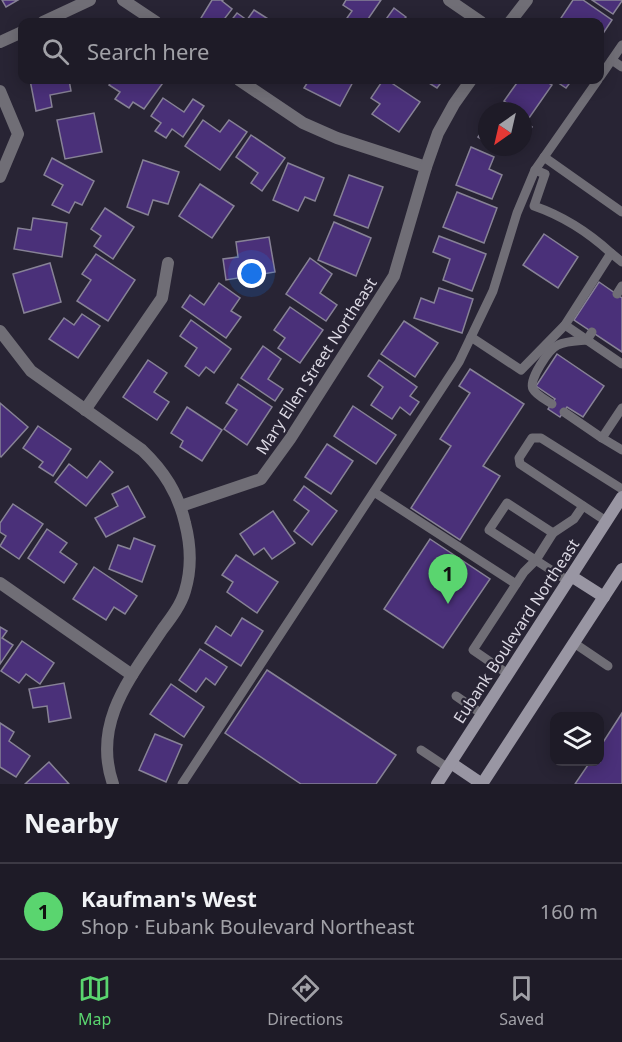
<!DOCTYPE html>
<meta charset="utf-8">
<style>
body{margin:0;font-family:"Noto Sans",sans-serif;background:#26242f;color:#f1f3f6}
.controls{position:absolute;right:18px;bottom:18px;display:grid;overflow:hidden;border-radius:12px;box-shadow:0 3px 15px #0003}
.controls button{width:54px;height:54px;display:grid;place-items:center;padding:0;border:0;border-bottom:2px solid #3c3944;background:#1e1b27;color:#f1f3f6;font:30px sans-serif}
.compass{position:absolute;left:478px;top:102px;width:54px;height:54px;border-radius:50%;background:#1e1b27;box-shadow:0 3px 15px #0003;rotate:214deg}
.you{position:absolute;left:252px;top:274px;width:21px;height:21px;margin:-15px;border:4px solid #fff;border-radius:50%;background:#1a73e8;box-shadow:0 0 0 9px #1a73e833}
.badge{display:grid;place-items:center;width:39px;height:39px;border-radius:50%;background:#5ad56f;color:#111;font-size:20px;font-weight:700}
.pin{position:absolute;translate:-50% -50px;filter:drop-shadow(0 2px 3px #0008)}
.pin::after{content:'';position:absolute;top:32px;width:21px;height:18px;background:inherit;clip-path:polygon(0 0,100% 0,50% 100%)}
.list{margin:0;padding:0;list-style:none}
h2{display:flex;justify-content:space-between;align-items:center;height:78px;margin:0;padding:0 24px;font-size:26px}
h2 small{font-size:20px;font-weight:400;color:#a1a1a7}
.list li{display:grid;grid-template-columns:39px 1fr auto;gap:18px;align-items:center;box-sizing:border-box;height:96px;padding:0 24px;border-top:2px solid #3c3944}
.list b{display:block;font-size:22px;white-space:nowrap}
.list p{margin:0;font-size:20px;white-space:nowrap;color:#a1a1a7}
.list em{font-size:20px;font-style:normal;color:#a1a1a7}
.icon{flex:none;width:33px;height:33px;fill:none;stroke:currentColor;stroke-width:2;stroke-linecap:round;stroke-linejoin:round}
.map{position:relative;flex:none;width:622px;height:784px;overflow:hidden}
.search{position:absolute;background:#1e1b27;box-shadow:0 3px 15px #0003;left:18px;right:18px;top:18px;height:66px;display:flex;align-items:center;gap:15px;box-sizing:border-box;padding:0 21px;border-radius:12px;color:#a1a1a7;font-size:22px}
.sheet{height:174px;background:#1e1b27}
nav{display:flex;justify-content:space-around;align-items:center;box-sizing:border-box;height:84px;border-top:2px solid #3c3944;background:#1e1b27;font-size:16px;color:#a1a1a7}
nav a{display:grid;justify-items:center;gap:3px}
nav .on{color:#5ad56f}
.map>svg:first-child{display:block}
</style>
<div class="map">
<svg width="622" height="784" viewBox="0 0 622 784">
<rect width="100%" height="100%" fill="#282434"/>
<g fill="#4a3079" stroke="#878296" stroke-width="1.5">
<path d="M2 0H18L6 7Z"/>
<path d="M212 0H223L222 1 232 9 222 22H207L201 18Z"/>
<path d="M346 0H381L366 22H354L347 18 352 11 343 5Z"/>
<path d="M573 0H583L612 20 600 38V22H567L561 18Z"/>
<path d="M592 0H622V1L613 14Z"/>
<path d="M394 8 406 17 401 22H384Z"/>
<path d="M254 10 273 22H230L237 13 247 20Z"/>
<path d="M30 80H69L71 91 50 95 52 107 36 111Z"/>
<path d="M113 80H165L144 109 133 102 129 108 115 99 120 92 109 85Z"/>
<path d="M309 80H354L340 106 304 88Z"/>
<path d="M383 80H387L420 102 399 132 372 114 380 104 371 98Z"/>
<path d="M424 80H443L437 88Z"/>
<path d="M519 80H544L552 85 529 118 523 114V111H518L504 101Z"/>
<path d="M554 80H572L566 88Z"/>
<path d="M163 98 184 112 193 99 204 106 183 137 172 129 166 138 155 131 161 123 151 116Z"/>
<path d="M94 113 102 152 65 159 57 120Z"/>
<path d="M203 120 220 132 229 120 247 132 220 170 185 146Z"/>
<path d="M523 120 532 127 523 140Z"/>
<path d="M487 124V143L478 137Z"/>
<path d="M251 135 285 158 262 191 251 183 258 173 236 157Z"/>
<path d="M471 147 494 157 489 169 502 175 492 199 456 185Z"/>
<path d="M52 158 94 181 82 205 75 202 69 213 52 205 63 185 44 175Z"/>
<path d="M143 160 179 172 168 204 153 200 148 215 127 207Z"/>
<path d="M288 163 324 178 315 201 305 197 298 211 273 200Z"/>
<path d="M349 175 383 187 368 228 334 215Z"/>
<path d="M200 184 234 206 212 238 179 216Z"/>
<path d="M457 192 497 208 484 243 443 227Z"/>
<path d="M105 208 134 227 113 259 94 246 101 236 91 229Z"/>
<path d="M33 218 67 223 62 257 14 249 18 228 31 230Z"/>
<path d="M334 222 371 238 356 276 318 260Z"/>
<path d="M544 234 578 257 558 288 523 265Z"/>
<path d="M439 236 486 254 472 291 443 280 450 259 433 252Z"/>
<path d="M269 237 275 272 226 280 223 259 238 257 236 242Z"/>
<path d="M96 254 135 280 108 321 77 301 91 280 82 274Z"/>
<path d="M310 258 332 274 320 293 337 305 326 321 286 294Z"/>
<path d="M50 263 61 302 24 313 13 274Z"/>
<path d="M599 282 622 298V352L574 320Z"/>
<path d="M219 283 240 298 231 311 241 317 226 338 182 307 190 295 204 305Z"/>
<path d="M439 288 473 299 462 333 414 318 421 298 434 303Z"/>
<path d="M290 307 323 330 300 363 278 348 285 338 274 330Z"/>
<path d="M82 314 100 326 78 358 49 339 64 318 74 325Z"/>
<path d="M191 320 231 349 214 373 206 367 199 376 185 366 197 348 180 336Z"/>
<path d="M404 321 438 343 415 377 381 354Z"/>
<path d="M263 346 281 359 268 379 283 389 275 401 241 378Z"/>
<path d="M557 354 604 386 583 417 567 407 560 417 548 409 555 399 536 386Z"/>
<path d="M148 360 167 373 154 392 169 402 157 420 123 397Z"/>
<path d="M379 360 417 387 410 396 419 402 410 415 400 407 392 419 371 405 383 387 368 376Z"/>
<path d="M470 369 524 404 483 466 500 476 460 540 411 508 451 446 440 439 470 393 459 386Z"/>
<path d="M238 384 272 407 247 445 224 429 237 410 226 403Z"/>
<path d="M0 403 28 427 1 457 0 456Z"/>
<path d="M353 406 396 435 376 464 334 436Z"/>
<path d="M187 407 222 430 202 461 180 447 183 441 171 433Z"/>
<path d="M38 426 71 449 53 476 39 467 43 462 23 448Z"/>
<path d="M327 444 353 461 331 494 305 477Z"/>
<path d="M100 461 113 472 86 506 55 482 69 464 87 478Z"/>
<path d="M128 486 145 517 106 537 95 518 118 506 112 494Z"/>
<path d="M304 486 337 511 312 545 294 531 309 511 294 500Z"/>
<path d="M13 504 43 524 19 559 0 546 6 536 0 532V523Z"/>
<path d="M273 511 295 543 272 559 264 548 254 555 240 534Z"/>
<path d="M47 529 67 543 60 552 77 564 64 583 28 558Z"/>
<path d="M134 538 155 546 142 582 109 569 118 545 130 549Z"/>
<path d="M430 539 490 579 443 648 384 609Z"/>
<path d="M236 555 278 582 257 613 227 592 233 582 222 575Z"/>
<path d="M94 567 137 596 125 614 114 607 106 620 73 599Z"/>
<path d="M242 618 263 631 241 666 205 643 216 626 231 636Z"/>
<path d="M0 627 7 631 2 638 13 645 0 664Z"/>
<path d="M22 641 54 663 40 684 26 674 19 683 1 671Z"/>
<path d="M200 649 227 667 215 685 206 678 196 692 179 680Z"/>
<path d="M267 670 396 755 376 784H301L225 733Z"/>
<path d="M64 683 71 718 49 722 47 706 33 708 29 689Z"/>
<path d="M171 684 204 707 184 737 150 714Z"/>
<path d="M622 713V784H575L590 762H600V747Z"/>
<path d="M0 723 14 732 9 741 30 756 16 777 0 767Z"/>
<path d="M155 734 182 745 166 782 139 770Z"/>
<path d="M49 762 69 784H25Z"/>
</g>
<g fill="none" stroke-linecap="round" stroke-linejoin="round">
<g stroke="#706e76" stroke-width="9">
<path d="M612 60 622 67"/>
<path d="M600 77 622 45"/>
<path d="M544 157 622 212"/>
<path d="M535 170 545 174 534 206C563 216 588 232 611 253"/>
<path d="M617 294 622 286"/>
<path d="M565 325 622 364"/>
<path d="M471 337 521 370 565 325 611 253 622 262"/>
<path d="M552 404C546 400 536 395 533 389 528 380 549 349 558 345 566 341 577 341 587 340L592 332"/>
<path d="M622 408 602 438 622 450"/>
<path d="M564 412 602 438"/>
<path d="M374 492 516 584"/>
<path d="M606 521 520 464 519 458 532 438H541L622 489"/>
<path d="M553 533 574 519 583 506"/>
<path d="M574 643 608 666"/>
<path d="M508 674 473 650 524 572 536 560 553 533 507 503 489 530 568 581"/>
<path d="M456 696 482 714"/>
<path d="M421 750 448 768"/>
<path d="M182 784 459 362 493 291 517 213 535 170 598 80"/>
</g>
<g stroke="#706e76" stroke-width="12">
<path d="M123 0 156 22"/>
<path d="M449 0 481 22"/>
<path d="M43 22 90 0"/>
<path d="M510 22 527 0"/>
<path d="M0 42 22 32"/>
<path d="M239 80 303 123 337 138 426 167"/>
<path d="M0 91 18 134 0 177"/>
<path d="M0 331 31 371 142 450C164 471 178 493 185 523 191 546 192 568 185 591 181 605 171 618 162 630 130 678 92 723 113 784"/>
<path d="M85 410 162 298 168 263"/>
<path d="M181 506 261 479 290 439 394 276 426 167 438 133 454 104 471 80"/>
<path d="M0 583 132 675"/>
</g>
<g stroke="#9996a3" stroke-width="12">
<path d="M571 576 604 597"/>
<path d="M451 763 482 784"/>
<path d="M437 784 622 497"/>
<path d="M482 784 622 569"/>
</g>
</g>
<g text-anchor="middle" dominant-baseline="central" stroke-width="4.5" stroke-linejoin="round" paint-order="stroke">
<g font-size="16" fill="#dbd8e3" stroke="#282434">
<text transform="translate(316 366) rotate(-57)">Mary Ellen Street Northeast</text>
<text transform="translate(516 631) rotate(-57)">Eubank Boulevard Northeast</text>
</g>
</g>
</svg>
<div class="controls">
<button><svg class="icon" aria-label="layers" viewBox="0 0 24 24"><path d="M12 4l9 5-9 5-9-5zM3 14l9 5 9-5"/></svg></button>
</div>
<svg class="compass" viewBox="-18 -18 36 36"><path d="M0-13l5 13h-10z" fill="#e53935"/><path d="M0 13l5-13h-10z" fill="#a1a1a7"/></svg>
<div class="you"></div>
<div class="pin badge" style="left:448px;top:604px">1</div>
<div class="search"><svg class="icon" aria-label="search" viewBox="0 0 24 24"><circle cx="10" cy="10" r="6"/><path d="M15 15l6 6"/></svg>Search here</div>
</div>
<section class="sheet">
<h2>Nearby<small></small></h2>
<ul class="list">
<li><span class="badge">1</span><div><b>Kaufman's West</b><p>Shop · Eubank Boulevard Northeast</p></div><em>160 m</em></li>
</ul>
</section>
<nav>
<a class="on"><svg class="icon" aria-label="map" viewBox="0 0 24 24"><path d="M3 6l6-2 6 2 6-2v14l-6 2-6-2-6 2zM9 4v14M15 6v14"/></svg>Map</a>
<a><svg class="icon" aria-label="directions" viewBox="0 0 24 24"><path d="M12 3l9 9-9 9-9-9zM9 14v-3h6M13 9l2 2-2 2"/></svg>Directions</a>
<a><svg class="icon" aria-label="saved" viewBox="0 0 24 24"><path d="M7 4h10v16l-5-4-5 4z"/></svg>Saved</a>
</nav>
